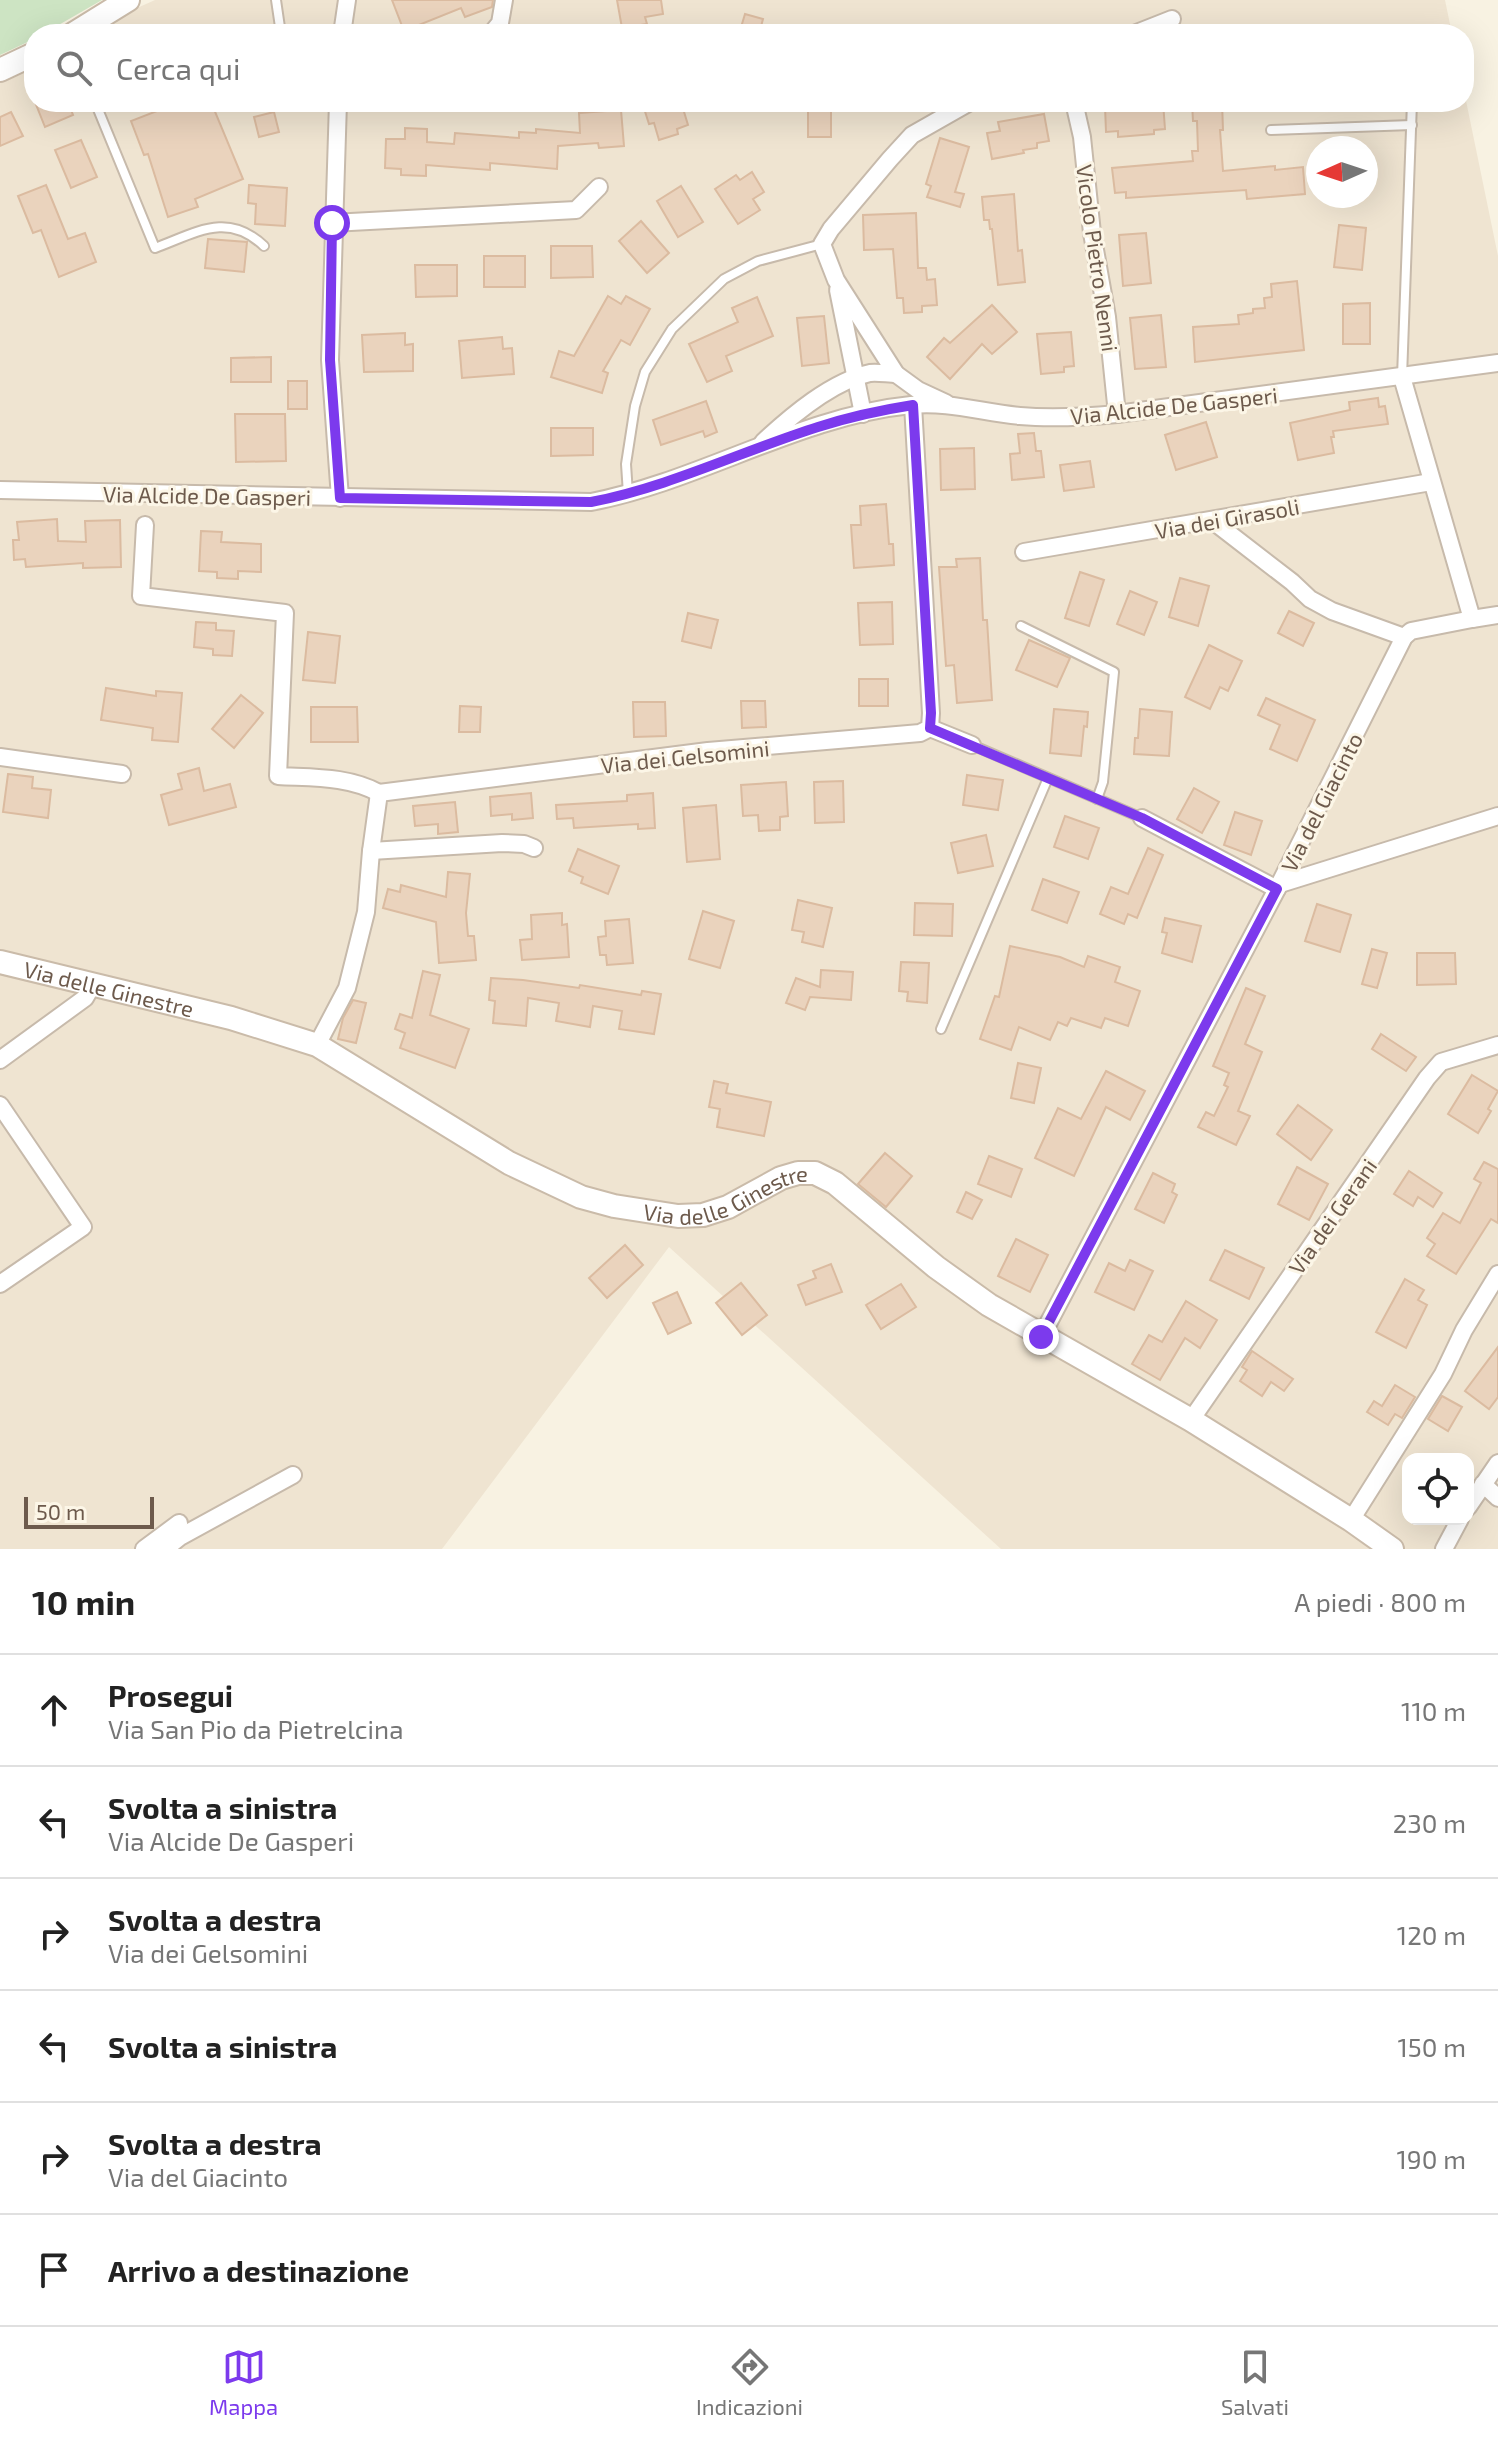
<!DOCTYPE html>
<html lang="it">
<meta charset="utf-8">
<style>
body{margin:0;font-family:"Exo 2",sans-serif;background:#f6f6f6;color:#222}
.controls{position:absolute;right:24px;bottom:24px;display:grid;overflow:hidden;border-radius:16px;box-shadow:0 8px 32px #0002}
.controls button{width:72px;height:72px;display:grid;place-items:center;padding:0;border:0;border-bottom:2px solid #e0e0e0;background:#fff;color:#222;font:40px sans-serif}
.compass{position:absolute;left:1306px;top:136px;width:72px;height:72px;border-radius:50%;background:#fff;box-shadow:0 8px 32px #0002;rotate:267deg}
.scale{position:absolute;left:24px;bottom:20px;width:130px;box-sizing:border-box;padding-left:8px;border:4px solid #6d5a4c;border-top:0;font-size:22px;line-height:28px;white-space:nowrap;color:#6d5a4c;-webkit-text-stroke:6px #fcf6e7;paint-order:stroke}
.stop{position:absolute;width:24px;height:24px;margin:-18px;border:6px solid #7c3aed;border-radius:50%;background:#fff}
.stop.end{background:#7c3aed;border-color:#fff;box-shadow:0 2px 8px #0008}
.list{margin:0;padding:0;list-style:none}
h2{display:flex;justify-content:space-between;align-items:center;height:104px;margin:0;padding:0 32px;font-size:34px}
h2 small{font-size:26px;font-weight:400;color:#767676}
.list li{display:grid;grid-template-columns:52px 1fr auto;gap:24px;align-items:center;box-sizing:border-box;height:112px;padding:0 32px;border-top:2px solid #e0e0e0}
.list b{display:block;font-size:30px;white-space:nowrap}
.list p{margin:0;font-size:26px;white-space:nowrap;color:#767676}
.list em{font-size:26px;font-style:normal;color:#767676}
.icon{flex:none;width:44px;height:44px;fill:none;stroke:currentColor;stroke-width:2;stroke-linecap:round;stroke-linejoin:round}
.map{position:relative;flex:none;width:1498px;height:1549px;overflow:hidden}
.search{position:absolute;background:#fff;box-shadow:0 8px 32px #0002;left:24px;right:24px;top:24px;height:88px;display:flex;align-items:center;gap:20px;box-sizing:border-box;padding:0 28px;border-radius:32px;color:#767676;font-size:30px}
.sheet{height:776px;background:#fff}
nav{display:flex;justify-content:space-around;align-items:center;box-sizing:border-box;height:112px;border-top:2px solid #e0e0e0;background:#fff;font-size:22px;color:#767676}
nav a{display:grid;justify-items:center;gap:4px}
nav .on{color:#7c3aed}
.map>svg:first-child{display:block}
</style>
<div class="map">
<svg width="1498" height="1549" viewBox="0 0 1498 1549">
<rect width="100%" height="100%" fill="#f8f2e2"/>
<g fill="#efe4d1" fill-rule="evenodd">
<path d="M155 0H1445L1452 34H79Z"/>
<path d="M34 54V102H1464V91L1498 256V1549H1001L669 1247 442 1549H0V69ZM1318 148H1366V196H1318ZM1408 1459H1468V1519H1408Z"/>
</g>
<path fill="#cde4c3" d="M0 0H102L43 34H34V39L0 55Z"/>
<g fill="#ead3bd" stroke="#dbbba0" stroke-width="2">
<path d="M392 0H493L492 7 465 17 461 8 404 31Z"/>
<path d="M617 0H661L663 14 645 17 647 24 622 28Z"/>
<path d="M745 14 763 19 759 34H739Z"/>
<path d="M35 102H68L73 115 45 127Z"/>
<path d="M180 102H211L243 179 195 199 198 207 168 217 148 154 144 155 131 121Z"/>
<path d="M642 102H681L688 125 677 129 678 134 659 140 654 123 649 124Z"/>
<rect x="808" y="102" width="23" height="35"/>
<path d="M1163 102 1165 129 1154 130V134L1118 137V131L1106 132 1105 106Z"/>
<path d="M1192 102H1222L1223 130H1220L1223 171 1275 166V170L1303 167 1305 194 1247 199 1246 190 1126 198V192L1115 193 1112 168 1193 161 1192 151H1198L1197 121H1193Z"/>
<path d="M621 110 624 146 599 148 598 143 558 146 557 169 490 163V170L426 165V176L401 175V169L385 168 386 139H405V128L427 129V142L454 144 455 133 519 138V132L536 133V129L580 133 579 113Z"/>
<path d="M11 112 23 136 0 146V117Z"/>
<path d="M274 112 279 132 259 137 254 117Z"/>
<path d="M1044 114 1049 141 1037 143V148L1023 150 1024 153 992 159 987 133 1000 131 998 122Z"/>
<path d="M940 138 969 147 955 192 964 194 960 207 927 197 931 186 926 184Z"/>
<path d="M81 140 97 177 71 188 55 150Z"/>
<path d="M752 172 764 192 753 199 760 210 738 224 715 189 736 175 740 180Z"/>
<path d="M46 185 68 239 85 233 96 262 59 277 41 230 33 233 18 196Z"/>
<path d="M249 185 287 188 285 226 255 224 256 204 248 203Z"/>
<path d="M681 186 703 222 678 237 657 201Z"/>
<path d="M1014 194 1018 251 1022 250 1025 282 998 285 992 229H990L989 220H984L982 197Z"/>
<path d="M916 213 918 268H926L927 280 935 279 937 305 922 306V312L904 313 903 298H897L893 249 864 250 863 215Z"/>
<path d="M641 221 669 253 647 273 619 241Z"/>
<path d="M1339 225 1366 228 1362 270 1334 267Z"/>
<path d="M1146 233 1151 283 1123 286 1119 235Z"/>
<path d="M208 239 247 242 244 272 205 268Z"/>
<path d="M551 246H592L593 277 551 278Z"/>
<rect x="484" y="256" width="41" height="31"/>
<path d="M415 265H457V296L416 297Z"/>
<path d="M1297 281 1304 350 1195 362 1193 327 1239 324 1238 315 1253 313V309L1265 308 1264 298 1272 297 1271 284Z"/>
<path d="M608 296 621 304 626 296 650 309 630 345 621 340 603 371 608 373 602 393 551 377 559 351 574 356Z"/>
<path d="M757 297 773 336 726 356 732 371 707 382 689 344 738 322 732 308Z"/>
<path d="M1370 303V344H1343V304Z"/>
<path d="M992 305 1017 332 992 354 982 344 950 379 927 357 944 338 950 343Z"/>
<path d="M1161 315 1166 367 1135 369 1130 318Z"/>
<path d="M824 316 829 363 802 366 797 318Z"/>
<path d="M1071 332 1074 366 1064 367V372L1041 374 1037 334Z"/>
<path d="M405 333V345L413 344V371L364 372 362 335Z"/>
<path d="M502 337 503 349 512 348 514 374 462 378 459 341Z"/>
<path d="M271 357V382H231V358Z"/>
<rect x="288" y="381" width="19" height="28"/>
<path d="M1378 398 1379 407 1385 406 1388 424 1333 431 1334 437H1331L1334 453 1298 460 1290 423 1350 410 1349 402Z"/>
<path d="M706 401 717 432 705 437 703 431 661 445 653 420Z"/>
<path d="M235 414H285L286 461 236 462Z"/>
<path d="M1206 422 1217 457 1176 470 1165 435Z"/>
<path d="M551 428H593V455L551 456Z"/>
<path d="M1034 433 1036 451H1041L1044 477 1012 480 1010 454 1020 453 1018 434Z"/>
<path d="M974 448 975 489 941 490 940 449Z"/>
<path d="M1090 461 1094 487 1064 491 1060 465Z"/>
<path d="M886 504 889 544H893L894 565 854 568 851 525H861L860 506Z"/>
<path d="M57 519 58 541 86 542 85 521 120 520 121 567 83 568V563L26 567 25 559 14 560 13 540H19L17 522Z"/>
<path d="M201 531 222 532 221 542 261 544V572L238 571V579L217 578V572L199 571Z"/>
<path d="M980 558 983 620H987L992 700 957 703 954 665 946 666 939 567H957L956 559Z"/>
<path d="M1080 572 1104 580 1089 626 1065 618Z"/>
<path d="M1180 578 1209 586 1198 626 1169 617Z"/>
<path d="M1130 591 1157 602 1144 635 1117 624Z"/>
<path d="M892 602 893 644 860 645 858 603Z"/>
<path d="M1289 611 1314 623 1303 646 1278 633Z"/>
<path d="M688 613 718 620 711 648 682 641Z"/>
<path d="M196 622 216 623V630L234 631 232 656 213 655V649L194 647Z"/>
<path d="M308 632 340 636 335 683 303 680Z"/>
<path d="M1029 640 1070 658 1057 687 1016 670Z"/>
<path d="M1209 645 1242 661 1228 691 1220 687 1210 709 1185 697Z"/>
<rect x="859" y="679" width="29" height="27"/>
<path d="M106 688 156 696V691L182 693 178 742 152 740 153 728 101 720Z"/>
<path d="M241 695 263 713 234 748 212 729Z"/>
<path d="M1266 698 1315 720 1297 761 1270 749 1280 725 1258 715Z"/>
<path d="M741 701H765L766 727 742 728Z"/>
<path d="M633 702H665L666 736 634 737Z"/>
<path d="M460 706 481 707 480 732H459Z"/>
<path d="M311 707H357L358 742H311Z"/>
<path d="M1054 709 1088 712 1087 727 1084 726 1081 756 1050 753Z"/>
<path d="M1140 709 1172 712 1169 756 1134 754 1135 738H1138Z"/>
<path d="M199 768 204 791 230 784 236 807 169 825 161 795 182 789 178 774Z"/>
<path d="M8 774 33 777 32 788 51 790 48 818 3 812Z"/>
<path d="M967 775 1003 780 998 810 963 805Z"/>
<path d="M843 781 844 822 815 823 814 782Z"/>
<path d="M786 782 788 816 780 817V830L759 831 758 815 743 816 741 785Z"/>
<path d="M1194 788 1219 802 1202 833 1177 819Z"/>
<path d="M531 793 533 818 512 820V814L491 816 490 797Z"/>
<path d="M653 793 655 828 638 829V824L574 828 573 818 557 819 556 805 627 801V795Z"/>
<path d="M455 802 458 832 438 834V824L415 826 413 806Z"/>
<path d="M716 805 720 859 687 862 683 808Z"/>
<path d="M1235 812 1262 821 1251 855 1224 845Z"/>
<path d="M1065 816 1099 828 1088 859 1054 847Z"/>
<path d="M986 835 993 866 958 873 951 843Z"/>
<path d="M1148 848 1163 855 1137 918 1128 914 1124 924 1100 914 1111 887 1128 894Z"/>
<path d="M578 849 619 866 608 894 581 883 583 877 569 871Z"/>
<path d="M448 872 470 874 466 913 468 936H474L476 960 439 963 436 922 383 908 388 889 400 892 401 885 446 897Z"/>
<path d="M1043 879 1079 892 1067 923 1032 910Z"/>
<path d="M798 900 832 908 823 947 802 942 804 932 792 930Z"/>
<path d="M915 903 953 904 952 936 914 935Z"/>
<path d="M1317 904 1351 915 1340 952 1305 941Z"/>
<path d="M703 911 734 921 720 968 689 959Z"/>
<path d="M562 913V925L567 924 569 957 522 960 520 940 532 939 531 915Z"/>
<path d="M1165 918 1201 926 1192 962 1162 953 1167 933 1162 932Z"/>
<path d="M629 919 633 963 607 965 606 955H600L598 937 606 936 605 921Z"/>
<path d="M1010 946 1060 957 1084 967 1088 956 1120 967 1115 982 1140 991 1128 1026 1105 1018 1101 1028 1071 1018 1067 1026 1058 1022 1050 1040 1019 1027 1011 1050 980 1039 995 996 999 997Z"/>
<path d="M1372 949 1387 953 1377 988 1362 984Z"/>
<path d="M1417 953H1455L1456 984 1417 985Z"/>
<path d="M901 962 929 963 927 1003 907 1001 908 992 899 991Z"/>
<path d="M821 970 853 972 851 1000 810 997 805 1010 786 1003 796 978 820 987Z"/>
<path d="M423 971 440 975 430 1015 469 1029 455 1068 400 1048 405 1033 395 1029 400 1014 412 1018Z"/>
<path d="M491 978 523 980 579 988 580 985 641 995 642 991 661 994 654 1034 619 1029 622 1011 593 1006 590 1027 556 1021 559 1003 528 998 526 1026 493 1023 495 1001 489 1000Z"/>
<path d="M1246 988 1265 996 1245 1044 1262 1052 1238 1111 1250 1116 1236 1145 1198 1127 1206 1112 1214 1116 1228 1087 1224 1085 1229 1073 1213 1066Z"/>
<path d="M353 1000 366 1003 356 1043 338 1039 343 1018Z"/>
<path d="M1381 1034 1416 1057 1406 1071 1372 1049Z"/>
<path d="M1018 1063 1041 1068 1034 1103 1011 1098Z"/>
<path d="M1106 1071 1145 1091 1130 1120 1106 1107 1074 1176 1035 1158 1058 1108 1081 1119Z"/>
<path d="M1472 1075 1498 1091 1488 1109 1491 1111 1478 1133 1448 1114Z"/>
<path d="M714 1081 728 1084 726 1093 771 1102 764 1136 717 1127 720 1109 709 1107Z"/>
<path d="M1298 1105 1332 1130 1311 1160 1277 1134Z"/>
<path d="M885 1153 912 1176 886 1207 858 1184Z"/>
<path d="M989 1156 1022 1169 1011 1197 978 1184Z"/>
<path d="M1484 1162 1498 1169V1223L1491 1219 1456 1274 1427 1256 1435 1244 1427 1238 1443 1213 1460 1223 1481 1183 1474 1179Z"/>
<path d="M1297 1167 1328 1184 1309 1220 1278 1204Z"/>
<path d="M1409 1171 1442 1193 1433 1207 1418 1197 1413 1206 1394 1194Z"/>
<path d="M1153 1173 1175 1184 1172 1192 1177 1195 1164 1223 1135 1209Z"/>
<path d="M966 1192 982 1200 972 1219 957 1212Z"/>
<path d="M1016 1239 1048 1255 1030 1292 998 1276Z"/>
<path d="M625 1245 643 1265 607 1298 589 1278Z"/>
<path d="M1225 1250 1264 1268 1249 1299 1210 1280Z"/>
<path d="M1130 1260 1153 1271 1134 1310 1095 1292 1109 1263 1125 1271Z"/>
<path d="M831 1264 842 1292 806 1305 798 1285 816 1278 813 1271Z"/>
<path d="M1405 1279 1424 1290 1418 1300 1427 1305 1406 1348 1376 1332Z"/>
<path d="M741 1283 767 1315 742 1335 716 1303Z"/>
<path d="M901 1284 916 1307 881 1329 866 1305Z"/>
<path d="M677 1292 691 1323 668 1334 653 1303Z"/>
<path d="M1186 1301 1217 1320 1200 1348 1185 1338 1160 1380 1132 1364 1149 1335 1162 1342Z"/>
<path d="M1498 1347V1397L1489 1409 1465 1391Z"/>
<path d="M1252 1351 1293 1379 1284 1391 1271 1382 1262 1396 1240 1381 1247 1370 1242 1367Z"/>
<path d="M1395 1385 1415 1397 1402 1418 1395 1414 1388 1425 1367 1412 1374 1401 1382 1406Z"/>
<path d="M1442 1396 1462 1407 1448 1431 1428 1419Z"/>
</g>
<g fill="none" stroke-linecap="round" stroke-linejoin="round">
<defs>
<g id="lane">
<path d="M276 0 281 34"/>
<path d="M95 102 155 248C196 233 227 211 264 246"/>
<path d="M1271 130 1412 125"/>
<path d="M1402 377 1412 102"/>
<path d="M628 494 626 464 635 406 645 372 672 329 724 279 758 261 822 244"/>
<path d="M1021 626 1114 672 1103 782 1097 799"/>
<path d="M972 745 1142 818"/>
<path d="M941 1029 1048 778"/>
</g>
<g id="street">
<path d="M342 34 347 0"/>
<path d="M491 34 500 23 504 0"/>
<path d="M1134 34 1172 19"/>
<path d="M338 102 330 360 340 498"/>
<path d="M1074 102 1082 137 1092 233 1107 317 1117 414"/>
<path d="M332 223 576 210 599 187"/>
<path d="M838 290 863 414"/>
<path d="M946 403 918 390 896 374 836 280 822 244 831 229 890 159 912 135 970 102"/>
<path d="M763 442C791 416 832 381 870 373 878 372 888 374 896 374"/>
<path d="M0 490 591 502C700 481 800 416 911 405 948 401 984 413 1020 416 1053 419 1085 417 1117 414L1498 363"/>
<path d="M1213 521 1292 582 1310 599 1332 611 1404 637"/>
<path d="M145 525 141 596 285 613 278 776C313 778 348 776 379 793"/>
<path d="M1024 552 1431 482"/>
<path d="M1472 619 1498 615"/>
<path d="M930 728 972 745"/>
<path d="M0 757 122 774"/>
<path d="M1142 818 1277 889"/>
<path d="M371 851 502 843 524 844 534 848"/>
<path d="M1280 884 1498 816"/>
<path d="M317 1045 347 988 366 912 371 851 379 793 708 751 920 733 930 728 931 713 913 405"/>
<path d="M0 1060 85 998 93 984"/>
<path d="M0 1105 83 1227 0 1284"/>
<path d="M1041 1337 1277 889 1404 637 1411 631 1472 619 1402 377"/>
<path d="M1191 1420 1427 1078 1441 1062 1498 1045"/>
<path d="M1483 1484 1498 1498"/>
<path d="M1468 1507 1498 1463"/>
<path d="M1351 1520 1443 1374 1464 1330 1498 1274"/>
<path d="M144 1549 179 1523"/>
<path d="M165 1549 180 1537 293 1475"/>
<path d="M1444 1549 1460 1519"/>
</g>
<g id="secondary">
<path d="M73 34 128 0"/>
<path d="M0 70 34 54"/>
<path id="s1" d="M0 962 231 1018 317 1045 509 1163 581 1197 614 1206 678 1216 703 1215 728 1207 781 1178 798 1173H815L835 1183 936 1267 989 1305 1191 1420 1351 1520 1392 1549"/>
</g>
</defs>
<use href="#lane" stroke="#c7baab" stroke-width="12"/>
<use href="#street" stroke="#c7baab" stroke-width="20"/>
<use href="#secondary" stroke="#cabba9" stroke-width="26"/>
<use href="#lane" stroke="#fff" stroke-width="8"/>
<use href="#street" stroke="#fff" stroke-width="16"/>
<use href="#secondary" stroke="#fff" stroke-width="22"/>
</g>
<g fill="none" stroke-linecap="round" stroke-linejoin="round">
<path stroke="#7c3aed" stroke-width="10" d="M332 223 330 360 340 498 591 502C669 487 742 451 818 427 849 417 881 410 913 405L931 713 930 728 1142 818 1277 889 1041 1337"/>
</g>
<g text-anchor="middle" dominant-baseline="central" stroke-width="6" stroke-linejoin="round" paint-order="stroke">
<g font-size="22" fill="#6d5a4c" stroke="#fcf6e7">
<text transform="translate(1098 258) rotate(82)">Vicolo Pietro Nenni</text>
<text transform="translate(1174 405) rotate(-6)">Via Alcide De Gasperi</text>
<text transform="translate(207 495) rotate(1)">Via Alcide De Gasperi</text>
<text transform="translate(1227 518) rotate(-10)">Via dei Girasoli</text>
<text transform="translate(685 756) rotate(-6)">Via dei Gelsomini</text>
<text transform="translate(1321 802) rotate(-63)">Via del Giacinto</text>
<text stroke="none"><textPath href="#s1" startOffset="112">Via delle Ginestre</textPath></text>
<text stroke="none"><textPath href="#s1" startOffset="784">Via delle Ginestre</textPath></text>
<text transform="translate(1332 1216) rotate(-55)">Via dei Gerani</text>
</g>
</g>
</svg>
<div class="controls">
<button><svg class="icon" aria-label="locate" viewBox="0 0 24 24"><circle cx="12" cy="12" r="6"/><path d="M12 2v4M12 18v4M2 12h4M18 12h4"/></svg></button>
</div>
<svg class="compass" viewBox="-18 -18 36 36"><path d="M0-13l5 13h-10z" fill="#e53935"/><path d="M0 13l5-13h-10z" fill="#767676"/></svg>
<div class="scale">50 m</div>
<div class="stop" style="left:332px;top:223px"></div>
<div class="stop end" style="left:1041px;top:1337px"></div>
<div class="search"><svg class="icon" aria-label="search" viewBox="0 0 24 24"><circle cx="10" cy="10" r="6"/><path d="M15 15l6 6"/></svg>Cerca qui</div>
</div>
<section class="sheet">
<h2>10 min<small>A piedi · 800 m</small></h2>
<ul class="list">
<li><svg class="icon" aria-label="ahead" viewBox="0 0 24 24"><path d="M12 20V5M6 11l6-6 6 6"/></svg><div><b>Prosegui</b><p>Via San Pio da Pietrelcina</p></div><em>110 m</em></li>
<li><svg class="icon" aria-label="left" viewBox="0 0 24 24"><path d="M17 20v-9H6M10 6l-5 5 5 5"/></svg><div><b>Svolta a sinistra</b><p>Via Alcide De Gasperi</p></div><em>230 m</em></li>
<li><svg class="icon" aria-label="right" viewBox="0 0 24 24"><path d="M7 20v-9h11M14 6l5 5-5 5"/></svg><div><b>Svolta a destra</b><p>Via dei Gelsomini</p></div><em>120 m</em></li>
<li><svg class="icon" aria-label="left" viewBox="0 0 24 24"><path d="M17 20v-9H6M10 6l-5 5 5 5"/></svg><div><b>Svolta a sinistra</b></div><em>150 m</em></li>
<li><svg class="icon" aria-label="right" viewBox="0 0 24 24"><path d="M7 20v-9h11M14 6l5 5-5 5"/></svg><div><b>Svolta a destra</b><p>Via del Giacinto</p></div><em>190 m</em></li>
<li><svg class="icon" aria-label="arrive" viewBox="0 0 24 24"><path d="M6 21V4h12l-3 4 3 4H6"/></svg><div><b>Arrivo a destinazione</b></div></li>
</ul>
</section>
<nav>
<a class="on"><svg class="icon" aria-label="map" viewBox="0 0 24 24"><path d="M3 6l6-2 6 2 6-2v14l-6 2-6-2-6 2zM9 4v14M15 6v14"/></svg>Mappa</a>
<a><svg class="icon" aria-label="directions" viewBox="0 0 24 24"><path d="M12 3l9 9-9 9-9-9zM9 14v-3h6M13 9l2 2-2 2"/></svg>Indicazioni</a>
<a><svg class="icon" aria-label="saved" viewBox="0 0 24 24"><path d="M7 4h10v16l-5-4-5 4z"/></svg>Salvati</a>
</nav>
